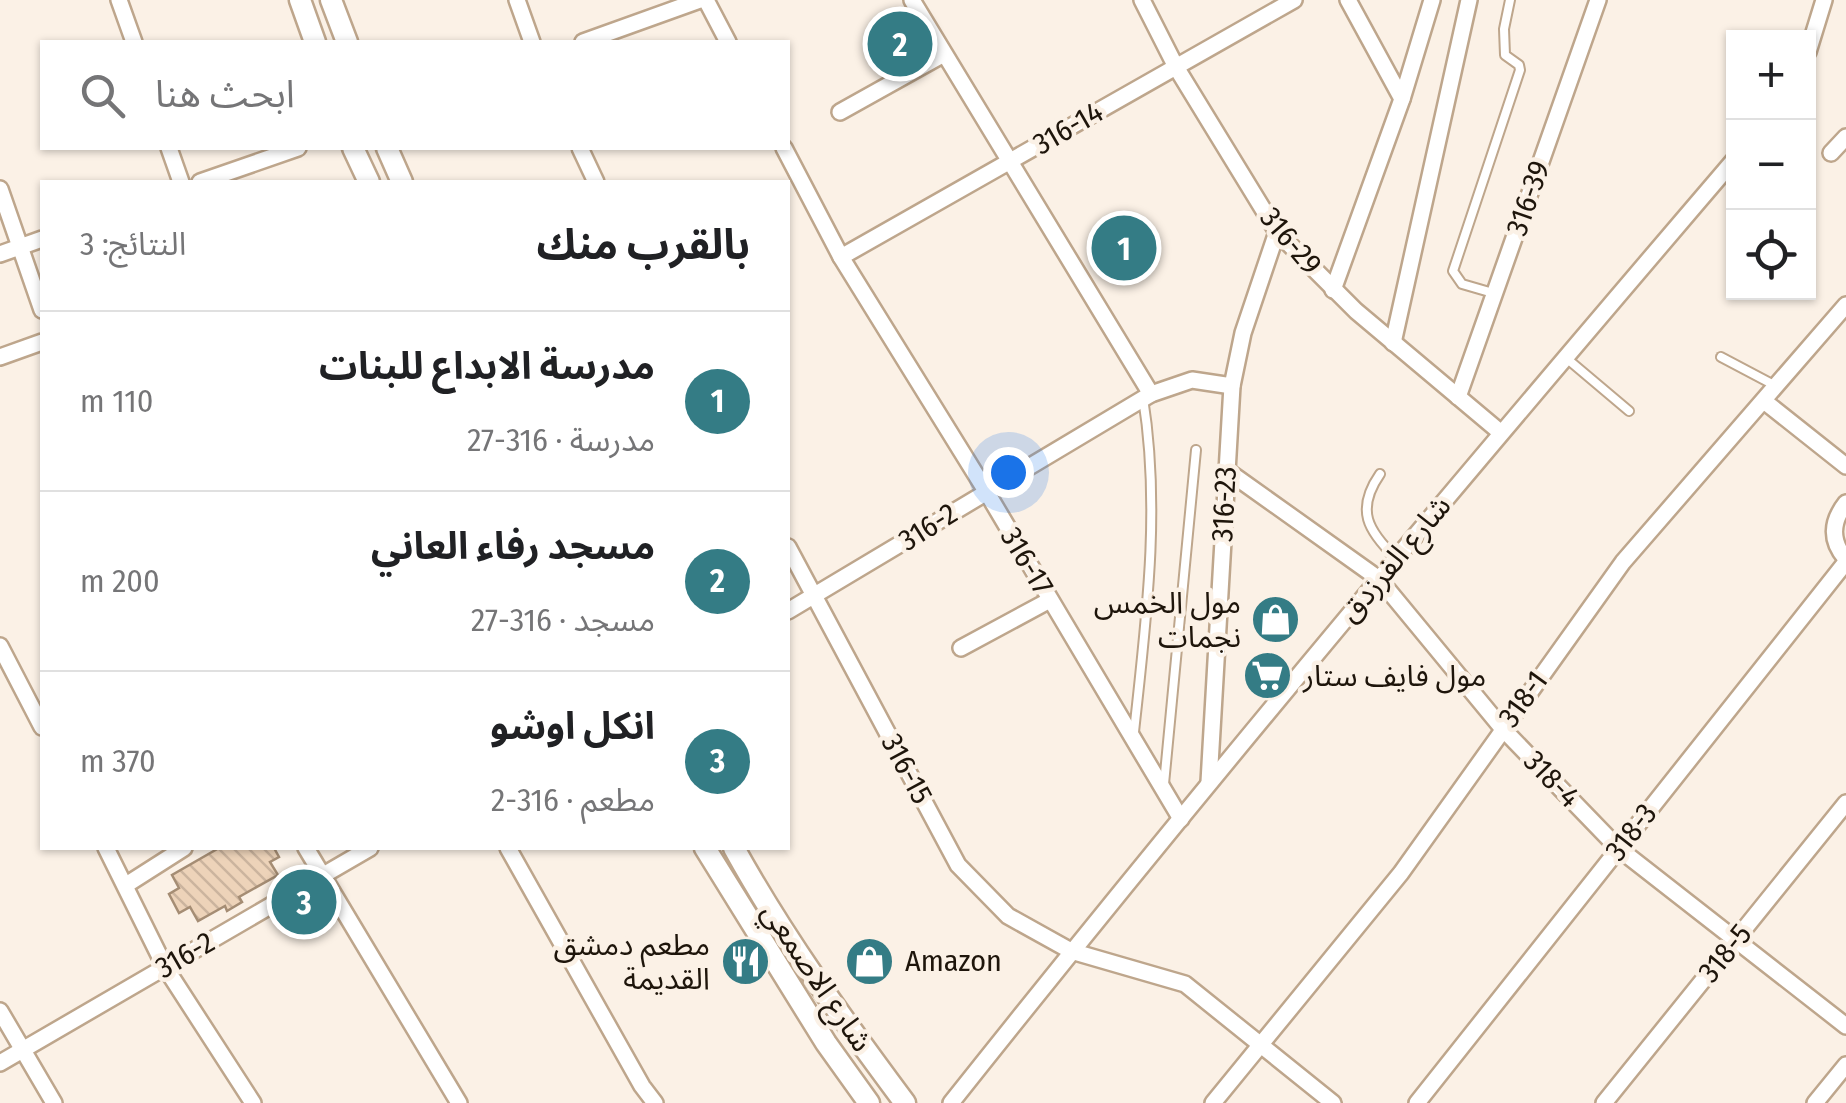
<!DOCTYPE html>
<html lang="ar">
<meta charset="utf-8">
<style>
body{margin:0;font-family:"Fira Sans Condensed","Noto Sans Arabic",sans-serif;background:#f6f6f6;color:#202124;direction:rtl}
.controls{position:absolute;right:30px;top:30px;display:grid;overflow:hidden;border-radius:0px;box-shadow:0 2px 8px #0004}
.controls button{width:90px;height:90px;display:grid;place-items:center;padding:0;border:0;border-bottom:2px solid #e0e0e0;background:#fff;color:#202124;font:50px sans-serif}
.you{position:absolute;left:1008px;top:472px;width:35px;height:35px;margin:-25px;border:8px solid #fff;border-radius:50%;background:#1a73e8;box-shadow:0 0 0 15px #1a73e833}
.badge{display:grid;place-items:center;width:65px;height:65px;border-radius:50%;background:#347c85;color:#fff;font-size:32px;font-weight:700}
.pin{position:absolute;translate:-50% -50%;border:5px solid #fff;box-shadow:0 2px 10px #0006}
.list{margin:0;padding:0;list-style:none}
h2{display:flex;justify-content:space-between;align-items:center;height:130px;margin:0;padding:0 40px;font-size:42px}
h2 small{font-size:32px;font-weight:400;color:#757577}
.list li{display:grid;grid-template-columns:65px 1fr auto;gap:30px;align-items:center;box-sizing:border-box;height:180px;padding:0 40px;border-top:2px solid #e0e0e0}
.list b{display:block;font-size:38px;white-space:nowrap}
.list p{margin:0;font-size:32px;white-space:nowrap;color:#757577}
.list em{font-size:32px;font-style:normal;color:#757577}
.icon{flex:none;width:55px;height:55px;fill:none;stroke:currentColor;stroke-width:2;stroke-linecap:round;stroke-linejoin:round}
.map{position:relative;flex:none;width:1846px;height:1103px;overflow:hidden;direction:ltr}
.search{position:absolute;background:#fff;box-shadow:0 2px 8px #0004;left:40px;top:40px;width:750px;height:110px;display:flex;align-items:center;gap:25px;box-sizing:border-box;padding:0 35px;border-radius:0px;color:#757577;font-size:38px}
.panel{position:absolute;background:#fff;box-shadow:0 2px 8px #0004;left:40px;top:180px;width:750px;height:670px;border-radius:0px;direction:rtl}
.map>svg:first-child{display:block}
</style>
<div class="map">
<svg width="1846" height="1103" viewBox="0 0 1846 1103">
<defs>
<pattern id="building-back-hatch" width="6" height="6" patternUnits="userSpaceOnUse" patternTransform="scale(2.5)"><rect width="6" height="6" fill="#edd3b9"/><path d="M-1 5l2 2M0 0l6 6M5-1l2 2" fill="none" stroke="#cbb49e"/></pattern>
</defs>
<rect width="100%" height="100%" fill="#fbf1e6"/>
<path fill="url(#building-back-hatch)" stroke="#a58d74" stroke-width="2.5" d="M219 848H274L279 857 270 862 278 875 239 897 242 902 227 911 225 906 198 921 190 907 179 913 169 894 179 888 172 875Z"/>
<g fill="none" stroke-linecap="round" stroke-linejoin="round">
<defs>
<g id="service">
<path d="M1493 293 1462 284 1453 271 1520 70 1519 65 1505 55 1504 29 1510 0"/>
<path d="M1565 357 1629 411"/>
<path d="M1721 357 1774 385"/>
<path d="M1380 474C1355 510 1368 531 1396 558"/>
<path d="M1134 732C1146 621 1161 509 1143 398"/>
<path d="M1164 784 1196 450"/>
</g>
<g id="minor">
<path d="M119 0 134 42"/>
<path d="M517 0 532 42"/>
<path d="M706 0 728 42"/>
<path d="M912 0 1151 394"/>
<path d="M1142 0 1176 67 1277 232 1356 311 1500 432"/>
<path d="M1348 0 1402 99"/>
<path d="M583 42 700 0"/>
<path d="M1808 52 1824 0"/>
<path d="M840 112 944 54"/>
<path d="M169 148 181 182"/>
<path d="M580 148 596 182"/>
<path d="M784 148 841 257 986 491 1181 819"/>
<path d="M1831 153 1846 137"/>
<path d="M200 182 298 148"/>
<path d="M0 189 42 310"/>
<path d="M0 254 42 239"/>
<path d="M841 257 1294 0"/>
<path d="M1333 290 1402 99 1432 0"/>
<path d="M1393 343 1469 0"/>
<path d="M0 357 42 342"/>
<path d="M1458 397 1598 0"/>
<path d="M1764 401 1846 466"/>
<path d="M1226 470 1379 579 1502 728 1618 848 1846 1026"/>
<path d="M1846 503C1831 522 1830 541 1846 559"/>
<path d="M788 547 958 865 1008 916 1071 951 1185 984 1333 1103"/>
<path d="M788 611 1151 394 1192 380 1232 386"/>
<path d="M0 646 42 727"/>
<path d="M961 648 1050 600"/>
<path d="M1209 782 1232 386 1243 333 1277 232"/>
<path d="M106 848 165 967 253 1103"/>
<path d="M306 848 459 1103"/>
<path d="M508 848 642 1086 655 1103"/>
<path d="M126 885 184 848"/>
<path d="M0 1011 54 1103"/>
<path d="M0 1063 370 848"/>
<path d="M951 1103C1205 783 1468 471 1734 160"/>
<path d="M1213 1103 1401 873 1623 562 1846 305"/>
<path d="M1417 1103 1846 562"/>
<path d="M1604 1103 1846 803"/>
<path d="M1815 1103 1846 1065"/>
</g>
<g id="tertiary">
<path d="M300 0 315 42"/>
<path d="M331 0 347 42"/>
<path d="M353 148 369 182"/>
<path d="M387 148 402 182"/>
<path d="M705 848 826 1043 869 1103"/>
<path d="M734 848C783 937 844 1021 905 1103"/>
</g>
</defs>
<use href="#service" stroke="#bea68c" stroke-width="12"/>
<use href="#minor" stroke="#bea68c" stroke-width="20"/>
<use href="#tertiary" stroke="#bea68c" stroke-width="25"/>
<use href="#service" stroke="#fff" stroke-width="8"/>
<use href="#minor" stroke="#fff" stroke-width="15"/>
<use href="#tertiary" stroke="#fff" stroke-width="20"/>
</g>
<defs>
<symbol id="shop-disc" viewBox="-11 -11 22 22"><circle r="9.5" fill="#347c85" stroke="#fbf1e6"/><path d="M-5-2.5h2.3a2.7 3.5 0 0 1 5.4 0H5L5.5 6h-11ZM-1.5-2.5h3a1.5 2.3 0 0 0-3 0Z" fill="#fff"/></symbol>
<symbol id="supermarket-disc" viewBox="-11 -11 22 22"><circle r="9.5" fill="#347c85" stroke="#fbf1e6"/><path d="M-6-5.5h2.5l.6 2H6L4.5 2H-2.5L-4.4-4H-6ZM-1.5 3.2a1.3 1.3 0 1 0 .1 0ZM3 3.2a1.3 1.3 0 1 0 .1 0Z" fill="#fff"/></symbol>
<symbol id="restaurant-disc" viewBox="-11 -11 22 22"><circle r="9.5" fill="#347c85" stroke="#fbf1e6"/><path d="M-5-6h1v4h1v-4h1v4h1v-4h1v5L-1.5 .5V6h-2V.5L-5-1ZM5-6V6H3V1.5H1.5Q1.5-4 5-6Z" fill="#fff"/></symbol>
</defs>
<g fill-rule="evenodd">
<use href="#shop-disc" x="1248" y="592" width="55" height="55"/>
<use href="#supermarket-disc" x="1240" y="648" width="55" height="55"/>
<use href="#shop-disc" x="842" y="934" width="55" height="55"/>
<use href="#restaurant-disc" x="718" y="934" width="55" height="55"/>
</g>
<g text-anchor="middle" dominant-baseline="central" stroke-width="9" stroke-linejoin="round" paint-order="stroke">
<g font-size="30" fill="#1e150b" stroke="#fbf1e6">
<text transform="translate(1068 128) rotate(-30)">316-14</text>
<text transform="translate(1528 198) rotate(-71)">316-39</text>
<text transform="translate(1291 241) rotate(50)">316-29</text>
<text transform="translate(1224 504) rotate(-87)">316-23</text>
<text transform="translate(928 527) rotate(-32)">316-2</text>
<text transform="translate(1395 559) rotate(-50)">شارع الفرزدق</text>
<text transform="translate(1027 561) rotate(59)">316-17</text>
<text transform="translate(1523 699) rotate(-54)">318-1</text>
<text transform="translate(907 769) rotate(62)">316-15</text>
<text transform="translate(1552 779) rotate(46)">318-4</text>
<text transform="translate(1631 832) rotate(-52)">318-3</text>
<text transform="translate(1725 953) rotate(-51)">318-5</text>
<text transform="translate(185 955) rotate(-30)">316-2</text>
<text transform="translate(817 977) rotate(56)">شارع الاصمعي</text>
</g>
<g font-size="30" fill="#1e150b" stroke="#fbf1e6" text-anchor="end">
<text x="1241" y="603">مول الخمس<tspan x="1241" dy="34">نجمات</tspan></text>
<text x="1303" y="676" text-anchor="start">مول فايف ستار</text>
<text x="710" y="945">مطعم دمشق<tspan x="710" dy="34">القديمة</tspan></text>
<text x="905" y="961" text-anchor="start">Amazon</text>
</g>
</g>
</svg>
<div class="controls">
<button>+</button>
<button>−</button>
<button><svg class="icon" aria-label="locate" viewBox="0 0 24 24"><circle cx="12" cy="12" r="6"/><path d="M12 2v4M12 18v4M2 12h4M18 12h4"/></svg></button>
</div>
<div class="you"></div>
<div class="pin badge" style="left:1124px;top:248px">1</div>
<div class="pin badge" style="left:900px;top:44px">2</div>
<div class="pin badge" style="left:304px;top:902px">3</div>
<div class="search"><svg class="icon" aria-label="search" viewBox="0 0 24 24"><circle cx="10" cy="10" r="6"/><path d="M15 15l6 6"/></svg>ابحث هنا</div>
<section class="panel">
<h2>بالقرب منك<small>النتائج: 3</small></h2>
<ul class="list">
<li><span class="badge">1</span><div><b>مدرسة الابداع للبنات</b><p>مدرسة · 316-27</p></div><em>110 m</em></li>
<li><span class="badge">2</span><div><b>مسجد رفاء العاني</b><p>مسجد · 316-27</p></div><em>200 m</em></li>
<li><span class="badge">3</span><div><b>انكل اوشو</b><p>مطعم · 316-2</p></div><em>370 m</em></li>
</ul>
</section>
</div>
